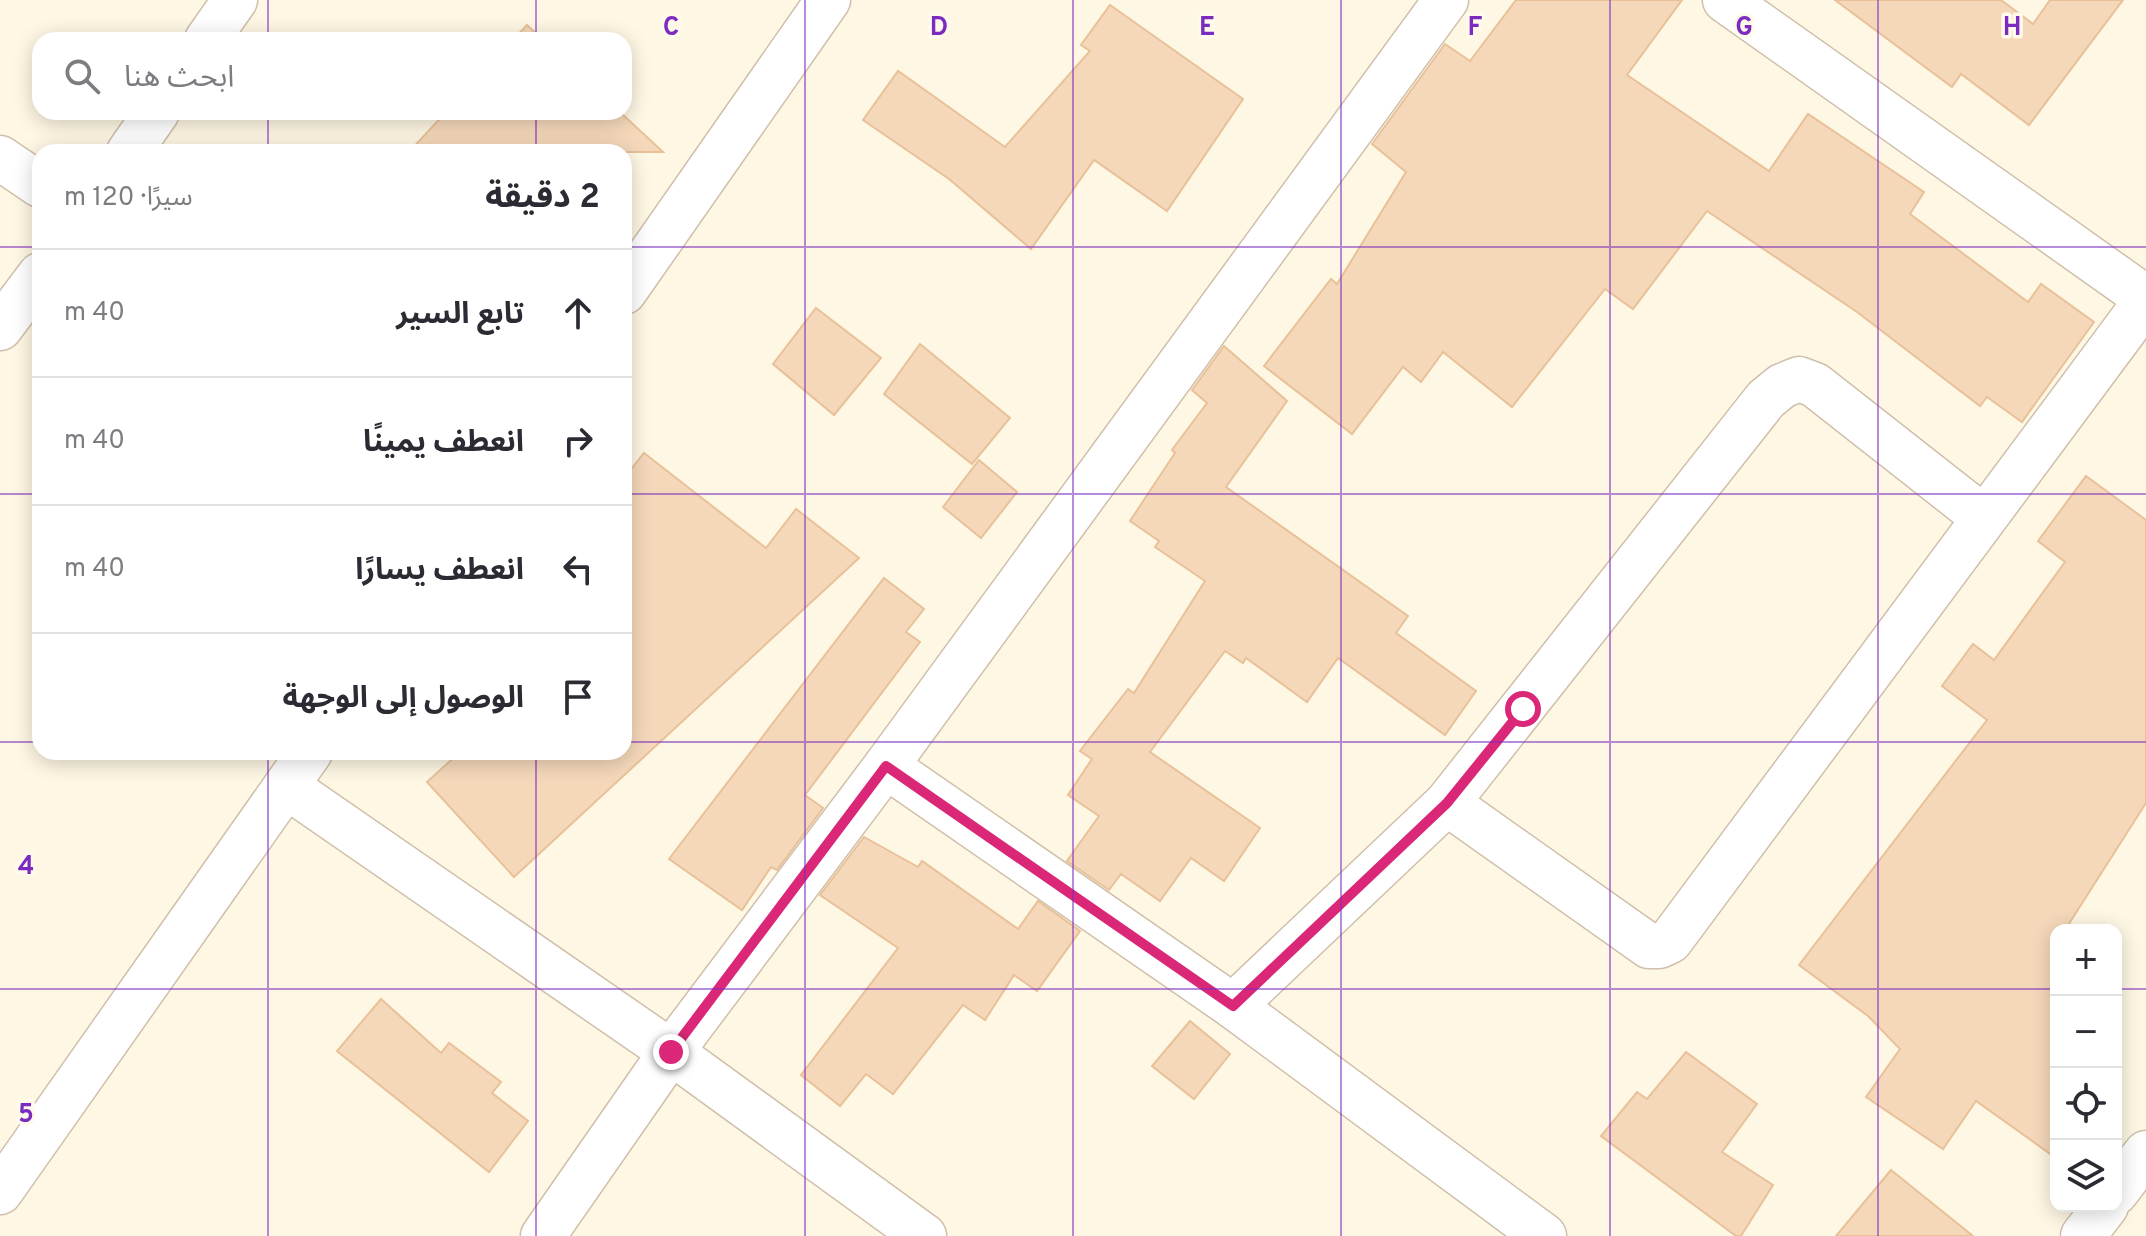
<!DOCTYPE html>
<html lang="ar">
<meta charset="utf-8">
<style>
body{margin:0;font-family:Overpass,"Noto Sans Arabic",sans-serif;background:#f2f2f3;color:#2b2b33;direction:rtl}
.controls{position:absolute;right:24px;bottom:24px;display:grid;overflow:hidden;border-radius:16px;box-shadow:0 4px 20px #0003}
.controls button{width:72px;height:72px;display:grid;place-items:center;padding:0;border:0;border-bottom:2px solid #e1e1e2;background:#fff;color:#2b2b33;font:40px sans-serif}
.stop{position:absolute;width:24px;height:24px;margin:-18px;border:6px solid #db2777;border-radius:50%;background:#fff}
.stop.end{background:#db2777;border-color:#fff;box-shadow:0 2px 8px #0008}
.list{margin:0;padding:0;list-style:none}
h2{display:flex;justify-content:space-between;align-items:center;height:104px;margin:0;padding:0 32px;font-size:34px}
h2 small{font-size:26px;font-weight:400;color:#7c7c81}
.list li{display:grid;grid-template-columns:52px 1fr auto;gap:24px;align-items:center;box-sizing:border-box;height:128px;padding:0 32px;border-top:2px solid #e1e1e2}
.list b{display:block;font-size:30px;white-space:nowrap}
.list em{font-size:26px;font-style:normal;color:#7c7c81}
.icon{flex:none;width:44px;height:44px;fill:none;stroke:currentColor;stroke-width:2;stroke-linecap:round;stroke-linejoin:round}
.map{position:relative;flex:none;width:2146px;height:1236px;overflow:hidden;direction:ltr}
.search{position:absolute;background:#fff;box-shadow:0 4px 20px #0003;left:32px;top:32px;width:600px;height:88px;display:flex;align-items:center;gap:20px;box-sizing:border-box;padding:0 28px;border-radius:24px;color:#7c7c81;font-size:30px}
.panel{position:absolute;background:#fff;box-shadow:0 4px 20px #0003;left:32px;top:144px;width:600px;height:616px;border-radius:24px;direction:rtl}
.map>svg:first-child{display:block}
</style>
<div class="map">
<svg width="2146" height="1236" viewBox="0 0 2146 1236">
<rect width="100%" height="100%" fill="#fef7e4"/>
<g fill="#f5d8ba" stroke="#e8c199" stroke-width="2">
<path d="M1516 0H1682L1627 75 1769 171 1808 114 1924 192 1910 214 2028 302 2041 284 2094 322 2022 422 1987 397 1980 406 1857 312 1707 211 1633 309 1605 289 1512 407 1443 352 1421 382 1403 367 1352 434 1264 366 1331 279 1337 284 1406 172 1372 144 1445 44 1470 61Z"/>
<path d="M1835 0H2001L2033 24 2050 0H2123L2029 125 1961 74 1952 87Z"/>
<path d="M1110 5 1243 99 1167 211 1094 160 1031 249 949 179 863 120 898 71 1005 147 1090 51 1081 45Z"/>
<path d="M527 25 543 40H513Z"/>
<path d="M446 112H620L663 152H409Z"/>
<path d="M816 308 881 358 834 415 773 364Z"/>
<path d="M920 344 1010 418 972 464 884 394Z"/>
<path d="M1224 346 1287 401 1226 487 1408 616 1396 633 1476 691 1445 735 1338 658 1307 702 1246 658 1243 663 1225 651 1150 752 1260 828 1224 881 1191 858 1160 901 1121 874 1109 890 1067 861 1099 816 1068 795 1092 759 1080 751 1128 689 1134 693 1205 581 1155 547 1159 541 1130 521 1175 453 1172 450 1207 403 1192 390Z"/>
<path d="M644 453 766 548 796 509 859 558 514 877 427 782 460 752H624V478Z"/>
<path d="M979 460 1017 492 981 538 943 507Z"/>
<path d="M2086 476 2146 520V803L2065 930H2056V1158L1976 1101 1943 1149 1866 1097 1900 1049 1868 1016 1799 965 1987 720 1942 686 1973 644 1994 660 2065 562 2038 541Z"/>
<path d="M884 578 924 609 906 632 920 642 805 795 823 808 777 870 771 867 742 910 669 859Z"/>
<path d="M864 837 918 867 922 861 1018 929 1038 901 1080 931 1037 991 1014 975 985 1020 963 1005 893 1094 866 1074 840 1106 801 1075 898 948 820 895Z"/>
<path d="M381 999 441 1053 449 1043 501 1082 492 1093 528 1121 489 1172 337 1051Z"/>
<path d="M1190 1021 1230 1054 1194 1099 1152 1066Z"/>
<path d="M1686 1052 1757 1104 1722 1152 1773 1185 1741 1236H1736L1601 1136 1637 1092 1647 1099Z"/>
<path d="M1891 1170 1973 1236H1836Z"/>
</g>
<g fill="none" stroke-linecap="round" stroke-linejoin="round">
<defs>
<g id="minor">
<path d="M1725 0 2146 298"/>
<path d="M207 40 235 0"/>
<path d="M129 152 157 112"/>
<path d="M0 158 40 185"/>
<path d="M0 328 40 275"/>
<path d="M886 766 1233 1006 1544 1236"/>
<path d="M286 786 671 1052 924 1236"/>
<path d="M1447 803 1649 946H1659L1670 941 2146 301"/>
<path d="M1233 1006 1447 803 1766 399 1782 386 1799 379 1815 385 1983 517"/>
<path d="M2116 1192 2146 1153"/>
<path d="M543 1236 671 1052 886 766 1446 0"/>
<path d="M2083 1236 2106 1206"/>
</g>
<g id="tertiary">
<path d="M624 292 828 0"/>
<path d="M0 1192 310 752"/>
</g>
</defs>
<use href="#minor" stroke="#d0bfaa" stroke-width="47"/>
<use href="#tertiary" stroke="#d0bfaa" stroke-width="47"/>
<use href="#minor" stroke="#fff" stroke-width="44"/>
<use href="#tertiary" stroke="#fff" stroke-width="44"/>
</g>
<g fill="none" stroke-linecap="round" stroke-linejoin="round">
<path stroke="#db2777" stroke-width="10" d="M671 1052 886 766 1233 1006 1447 803 1523 709"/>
</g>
<path fill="none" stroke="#7b2cbf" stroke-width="2" stroke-opacity="0.55" d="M268 0V40M536 0V40M805 0V1236M1073 0V1236M1341 0V1236M1610 0V1236M1878 0V1236M268 112V152M536 112V152M0 247H40M624 247H2146M0 494H40M624 494H2146M0 742H40M624 742H2146M268 752V1236M536 752V1236M0 989H2056M2116 989H2146"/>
<g font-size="26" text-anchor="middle" font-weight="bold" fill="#7b2cbf" stroke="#fffaec" stroke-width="7" stroke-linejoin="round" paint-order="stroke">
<text x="671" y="35">C</text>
<text x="939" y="35">D</text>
<text x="1207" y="35">E</text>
<text x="1475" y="35">F</text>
<text x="1744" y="35">G</text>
<text x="2012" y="35">H</text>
<text x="26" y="874">4</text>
<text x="26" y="1122">5</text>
</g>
</svg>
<div class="controls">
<button>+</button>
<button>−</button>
<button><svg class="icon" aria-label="locate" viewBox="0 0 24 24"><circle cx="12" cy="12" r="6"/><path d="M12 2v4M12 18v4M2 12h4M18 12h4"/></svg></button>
<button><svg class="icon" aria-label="layers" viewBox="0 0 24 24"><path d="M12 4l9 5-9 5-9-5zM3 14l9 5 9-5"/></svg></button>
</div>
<div class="stop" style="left:1523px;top:709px"></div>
<div class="stop end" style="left:671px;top:1052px"></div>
<div class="search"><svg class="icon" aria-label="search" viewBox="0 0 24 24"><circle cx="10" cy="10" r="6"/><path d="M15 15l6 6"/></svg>ابحث هنا</div>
<section class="panel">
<h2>2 دقيقة<small>سيرًا · 120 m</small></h2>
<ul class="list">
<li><svg class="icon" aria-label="ahead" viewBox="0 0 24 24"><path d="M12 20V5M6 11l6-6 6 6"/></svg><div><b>تابع السير</b></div><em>40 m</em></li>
<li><svg class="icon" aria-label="right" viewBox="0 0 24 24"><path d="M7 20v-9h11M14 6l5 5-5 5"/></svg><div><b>انعطف يمينًا</b></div><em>40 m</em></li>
<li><svg class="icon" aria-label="left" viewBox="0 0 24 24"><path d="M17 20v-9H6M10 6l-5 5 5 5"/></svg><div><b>انعطف يسارًا</b></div><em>40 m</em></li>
<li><svg class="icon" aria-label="arrive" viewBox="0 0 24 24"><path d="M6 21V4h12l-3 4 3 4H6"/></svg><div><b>الوصول إلى الوجهة</b></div></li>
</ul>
</section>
</div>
